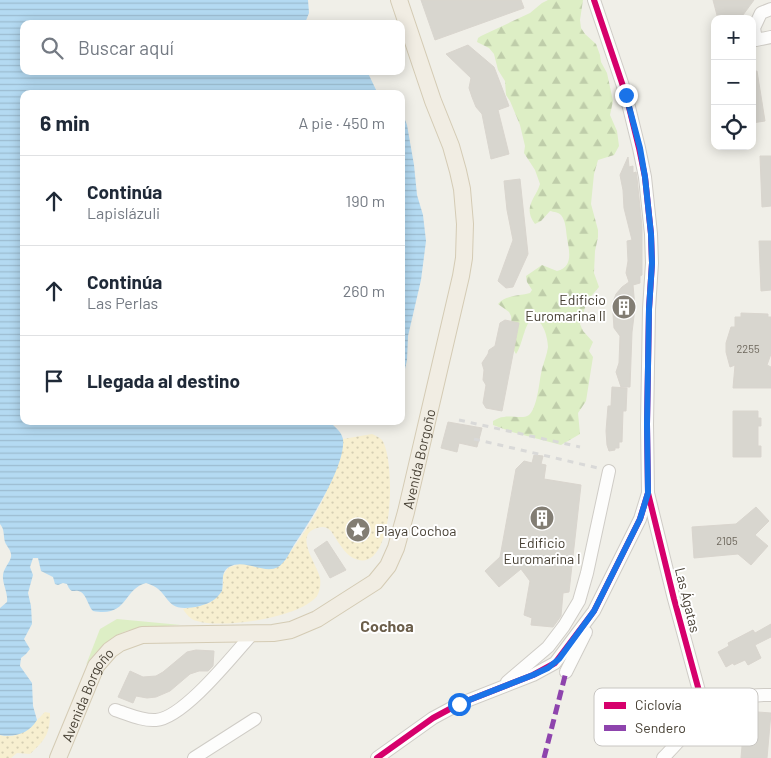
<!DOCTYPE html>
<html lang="es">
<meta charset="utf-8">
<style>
body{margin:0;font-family:Barlow,sans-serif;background:#f2f2f3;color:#1f2937}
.controls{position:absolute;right:15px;top:15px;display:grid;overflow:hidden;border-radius:10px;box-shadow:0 2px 12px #0003}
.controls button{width:45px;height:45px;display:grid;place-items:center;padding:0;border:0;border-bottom:1px solid #e0e1e3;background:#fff;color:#1f2937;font:25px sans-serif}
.stop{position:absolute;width:15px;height:15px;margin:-11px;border:4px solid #1a73e8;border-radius:50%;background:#fff}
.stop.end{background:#1a73e8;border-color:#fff;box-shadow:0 1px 5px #0008}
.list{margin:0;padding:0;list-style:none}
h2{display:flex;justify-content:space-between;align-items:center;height:65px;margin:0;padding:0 20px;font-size:21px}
h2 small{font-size:16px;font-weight:400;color:#747a83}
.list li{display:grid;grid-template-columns:32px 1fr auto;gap:15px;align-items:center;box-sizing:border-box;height:90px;padding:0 20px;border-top:1px solid #e0e1e3}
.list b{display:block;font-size:19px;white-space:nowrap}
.list p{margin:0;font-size:16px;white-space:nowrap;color:#747a83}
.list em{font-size:16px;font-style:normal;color:#747a83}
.icon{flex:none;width:28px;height:28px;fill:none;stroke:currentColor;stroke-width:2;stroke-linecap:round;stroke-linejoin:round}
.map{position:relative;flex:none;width:771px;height:758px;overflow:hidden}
.search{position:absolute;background:#fff;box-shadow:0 2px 12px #0003;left:20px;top:20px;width:385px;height:55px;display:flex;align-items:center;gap:12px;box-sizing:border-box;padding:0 18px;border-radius:10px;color:#747a83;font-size:19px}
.panel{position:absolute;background:#fff;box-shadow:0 2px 12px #0003;left:20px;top:90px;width:385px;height:335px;border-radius:10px}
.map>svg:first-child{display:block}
</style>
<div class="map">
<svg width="771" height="758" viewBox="0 0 771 758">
<defs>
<pattern id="forest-firs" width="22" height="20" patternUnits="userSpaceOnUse" patternTransform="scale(1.25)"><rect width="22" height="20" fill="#ddeec5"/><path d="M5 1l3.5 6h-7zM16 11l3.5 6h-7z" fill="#bfcdaa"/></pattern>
<pattern id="sand-dots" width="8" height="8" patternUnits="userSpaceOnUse" patternTransform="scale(1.25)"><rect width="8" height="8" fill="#f7efd0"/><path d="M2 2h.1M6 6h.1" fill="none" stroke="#d5ceb3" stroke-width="1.8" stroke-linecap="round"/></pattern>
<pattern id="water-rules" width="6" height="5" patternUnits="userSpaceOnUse" patternTransform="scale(1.25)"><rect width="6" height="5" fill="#b4daf2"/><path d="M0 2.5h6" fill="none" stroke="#9cbcd0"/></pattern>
</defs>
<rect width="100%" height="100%" fill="#f0efe8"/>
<path fill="#ddeec5" d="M117 619 181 625C134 628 116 624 86 665L100 629Z"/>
<path fill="url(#forest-firs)" d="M548 0H583L580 20 581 28 585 34 596 44 600 55 601 62 607 73 613 101 610 115 617 131 619 146 614 155 598 160 594 174 591 204 598 230V237L595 251 594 273 599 287 587 301 580 324 583 331 593 342 589 351 593 357 586 401 578 413 580 434 561 445 512 432 493 425V421C497 419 500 417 504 417 511 415 525 420 530 414 538 405 539 381 542 369 544 362 547 354 548 347 548 339 543 317 532 320 525 321 522 347 516 354L513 349 511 316 509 312 498 304C505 295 520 296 530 293L532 290 527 282 526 276 542 265 557 271C574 267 569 250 567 238 566 231 566 221 561 215 558 212 554 212 550 211L541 221 535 224C522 207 536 198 540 184L535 170 524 153 525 146 520 125 510 101 506 95 505 81 498 70 494 54 489 48 477 42 478 38 481 36 530 13 542 3Z"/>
<g fill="url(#sand-dots)">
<path d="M372 434C376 436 379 437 382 440 396 460 395 579 353 558 344 553 337 540 331 531 327 527 323 526 317 528 293 535 317 564 320 578 321 583 320 591 317 596 300 618 222 629 197 621 191 620 186 614 183 609L210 603 223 586V575L229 567 240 564H250L255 567H278C296 546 314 520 325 495 332 478 337 460 343 443V439Z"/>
<path d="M45 712 50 713C50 734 45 740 30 754L17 753 11 758H0V735C21 740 32 725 45 712Z"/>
</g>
<g fill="url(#water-rules)">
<path d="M0 0H308L309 13 305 23 306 24H24V71H367L378 94H24V421H329C334 427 341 430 343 439 346 466 309 523 294 545 290 552 285 563 278 567 264 575 245 558 229 567 220 572 224 583 222 591 216 600 210 603 200 606 160 615 174 591 146 583 123 589 128 618 93 611 88 606 87 596 81 592 73 588 72 596 67 584L63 583 58 585 55 584 53 577 41 571 38 558H33L30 567 33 575 28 593 31 606 32 624 24 639 30 649 26 654 21 658 20 666 32 683 33 706 37 720C29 733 15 738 0 735V608L7 602C8 594 4 587 3 579 2 569 9 565 11 557 12 551 7 547 5 542 3 535 5 530 0 524Z"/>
<path d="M401 109 407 125 414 165 417 195 423 215 426 241 421 280 408 336 407 360 401 387Z"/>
</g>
<g fill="#d8d6cf" stroke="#d9d5ce">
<path d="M421 0H521L524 8 435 40Z"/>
<path d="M713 0H754L740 19H718Z"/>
<path d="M468 45 494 67 509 106 498 110 509 154 491 159 482 114 476 107 472 97 469 88 471 78 446 54Z"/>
<path d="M757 71 765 121 752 123V72Z"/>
<path d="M760 156H771V206L762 207Z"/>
<path d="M628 157 629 167 633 166V173L636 172 637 178 642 227V275L640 276V283L633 285 635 308 632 332 630 387H621L616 372 619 363 620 336 614 328 613 314V302L616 294 622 287 629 282 626 273 628 261 627 241 632 240 624 208 623 190 620 175Z"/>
<path d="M520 179 528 254 513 287 506 288 498 281 513 240 507 210 504 181Z"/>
<path d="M759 241H771V290L761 291Z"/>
<path d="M741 313 768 314V317H771V354L767 365 771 367V388H733L735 365 730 367 726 352V343L731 327H735V317H741Z"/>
<path d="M505 320 519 323 502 411 486 408 483 403 486 385 483 380 484 370 482 363 488 354 489 350 495 346 500 323Z"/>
<path d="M612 387 627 388 626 411H623L622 442H619V448H615V450L609 451 607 445 606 431 608 406H611Z"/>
<path d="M733 411H758V418H761V426H758V446H761V457H733Z"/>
<path d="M448 422 482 428 477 447 459 443 457 452 441 448Z"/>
<path d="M534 455 543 456 541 464 546 465 544 479 581 485 569 592 563 593 561 616 553 627 531 625 532 618 524 615 530 581 521 569 499 587 485 571 500 557 516 469 524 461 532 463Z"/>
<path d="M756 507 769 521 755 535 768 546 751 565 738 554 694 558 692 527 736 524Z"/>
<path d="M327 541 346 570 330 578 314 550Z"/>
<path d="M771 624V637L755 645 761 658 748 665 745 660 734 665 733 663 726 667 718 652 729 646 728 643 753 630 755 633Z"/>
<path d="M196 650 214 651 213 666 208 671H199L190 674 170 691 156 697 147 698 136 696 133 703 118 697 130 671 143 677 156 676 163 672 187 652Z"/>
<path d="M745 711 771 713 767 758H741Z"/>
</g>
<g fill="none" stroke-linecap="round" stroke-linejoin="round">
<defs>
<g id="minor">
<path d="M594 0 626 95 639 148 645 177 651 234 652 263 649 309 647 424 648 493 674 599 705 713"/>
<path d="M771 9 761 13 754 28 756 40 771 37"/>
<path d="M566 672 586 632"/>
<path d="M507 682 548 647 564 626 579 601 587 573 609 471"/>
<path d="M115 710C128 714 142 721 156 720 184 718 234 654 253 633"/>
<path d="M194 758 255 719"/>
<path d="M377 758 433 718 459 704 533 675 555 663 594 611 640 519 648 493"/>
<path d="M663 758C700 720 712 694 771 695"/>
</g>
<g id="major">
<path id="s1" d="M58 758 96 666 110 650 120 643 142 635 273 633 291 630 317 619 375 582 388 566 396 548 406 512 461 276 464 258 465 224 462 189 458 171 451 146 433 101 399 0"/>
</g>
</defs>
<use href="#minor" stroke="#cfccc6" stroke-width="14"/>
<use href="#major" stroke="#d4cbb4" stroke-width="18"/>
<use href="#minor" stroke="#fdfdfc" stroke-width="12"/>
<use href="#major" stroke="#f1ede3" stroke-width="16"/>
<g stroke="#d9d9d8" stroke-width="3" stroke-dasharray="6 6" stroke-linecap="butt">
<path d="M459 420 580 447"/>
<path d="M474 439 598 468"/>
</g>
<path stroke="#8e44ad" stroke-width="5" stroke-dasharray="10 5" stroke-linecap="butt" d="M544 758 566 672"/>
<defs>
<g id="cycleway">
<path d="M594 0 626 95 639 148 645 177 651 234 652 263 649 309 647 424 648 493 674 599 705 713"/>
<path d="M377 758 433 718 459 704 533 675 555 663 594 611 640 519 648 493"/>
</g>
</defs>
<use href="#cycleway" stroke="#fff" stroke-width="9"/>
<use href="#cycleway" stroke="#d6006c" stroke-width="6"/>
</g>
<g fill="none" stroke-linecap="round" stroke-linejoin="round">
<path stroke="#1a73e8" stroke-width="6" d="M459 704 533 675 548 668 559 659 594 611 640 519 648 493 647 424 649 309 652 263 651 234 645 177 640 148 626 95"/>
</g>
<defs>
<symbol id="building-disc" viewBox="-11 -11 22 22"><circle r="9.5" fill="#827d73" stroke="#fff"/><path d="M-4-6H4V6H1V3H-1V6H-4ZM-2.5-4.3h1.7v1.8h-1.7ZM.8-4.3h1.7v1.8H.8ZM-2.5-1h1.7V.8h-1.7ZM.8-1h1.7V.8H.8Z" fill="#fff"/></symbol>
<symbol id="sight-disc" viewBox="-11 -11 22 22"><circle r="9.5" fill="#827d73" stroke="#fff"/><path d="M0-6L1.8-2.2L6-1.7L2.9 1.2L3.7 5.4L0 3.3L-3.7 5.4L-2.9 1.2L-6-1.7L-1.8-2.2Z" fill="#fff"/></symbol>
</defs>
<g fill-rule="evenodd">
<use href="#building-disc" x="610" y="293" width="28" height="28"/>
<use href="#building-disc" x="528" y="504" width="28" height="28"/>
<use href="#sight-disc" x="344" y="516" width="28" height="28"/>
</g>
<g text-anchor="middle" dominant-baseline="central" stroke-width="4" stroke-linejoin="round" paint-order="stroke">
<g font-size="11" fill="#6d675c">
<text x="748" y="348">2255</text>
<text x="727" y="540">2105</text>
</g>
<g font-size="14" fill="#474034" stroke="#fff" text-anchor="end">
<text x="606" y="299">Edificio<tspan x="606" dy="16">Euromarina II</tspan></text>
<text x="376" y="530" text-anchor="start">Playa Cochoa</text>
<text x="542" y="542" text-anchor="middle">Edificio<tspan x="542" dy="16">Euromarina I</tspan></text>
</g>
<g font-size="14" fill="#474034" stroke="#fff">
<text stroke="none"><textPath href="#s1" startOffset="535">Avenida Borgoño</textPath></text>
<text transform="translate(688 600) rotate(76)">Las Ágatas</text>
<text stroke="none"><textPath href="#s1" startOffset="70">Avenida Borgoño</textPath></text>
</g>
<g font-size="16" font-weight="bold" fill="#6b5e4a" stroke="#fff">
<text x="387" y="625">Cochoa</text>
</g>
</g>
<rect x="594" y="688" width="164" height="58" rx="8" fill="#fff" stroke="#c8c6c2" stroke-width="1"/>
<rect x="604" y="702" width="22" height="7" fill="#d6006c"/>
<rect x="604" y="725" width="22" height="6" fill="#8e44ad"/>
<g font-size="14" fill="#474034">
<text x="635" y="710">Ciclovía</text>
<text x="635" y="733">Sendero</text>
</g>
</svg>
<div class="controls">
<button>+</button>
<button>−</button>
<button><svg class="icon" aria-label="locate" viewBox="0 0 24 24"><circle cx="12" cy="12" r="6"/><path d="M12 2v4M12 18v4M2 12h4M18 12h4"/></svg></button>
</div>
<div class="stop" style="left:459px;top:704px"></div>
<div class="stop end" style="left:626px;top:95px"></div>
<div class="search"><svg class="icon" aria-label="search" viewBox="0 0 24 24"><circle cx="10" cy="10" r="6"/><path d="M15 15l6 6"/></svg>Buscar aquí</div>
<section class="panel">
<h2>6 min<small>A pie · 450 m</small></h2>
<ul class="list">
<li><svg class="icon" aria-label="ahead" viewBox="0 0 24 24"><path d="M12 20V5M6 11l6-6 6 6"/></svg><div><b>Continúa</b><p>Lapislázuli</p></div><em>190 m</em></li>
<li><svg class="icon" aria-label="ahead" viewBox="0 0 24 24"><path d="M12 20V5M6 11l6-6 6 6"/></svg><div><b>Continúa</b><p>Las Perlas</p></div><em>260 m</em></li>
<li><svg class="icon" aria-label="arrive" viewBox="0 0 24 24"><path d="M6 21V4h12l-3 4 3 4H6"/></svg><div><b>Llegada al destino</b></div></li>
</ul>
</section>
</div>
